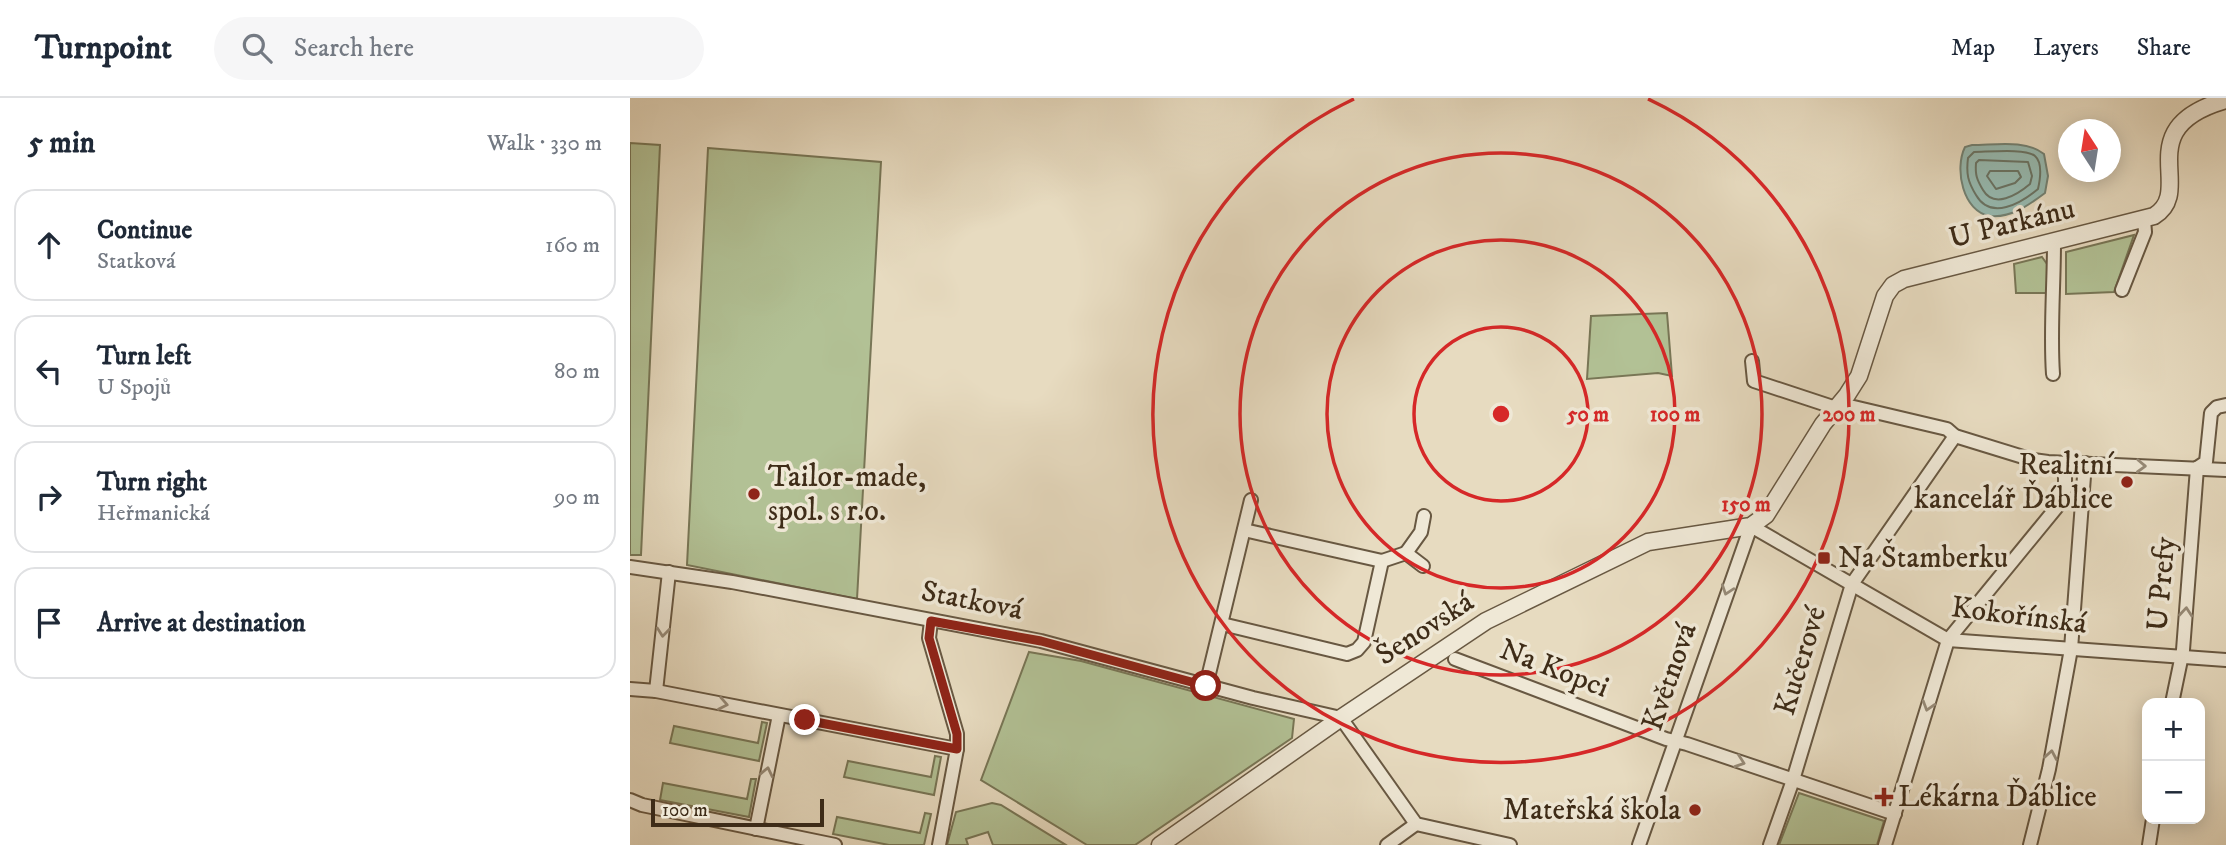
<!DOCTYPE html>
<meta charset="utf-8">
<style>
body{margin:0;font-family:"IM FELL DW Pica",serif;background:#f6f6f7;color:#1f2937}
.controls{position:absolute;right:21px;bottom:21px;display:grid;overflow:hidden;border-radius:14px;box-shadow:0 4px 18px #0003}
.controls button{width:63px;height:63px;display:grid;place-items:center;padding:0;border:0;border-bottom:2px solid #e0e1e3;background:#fff;color:#1f2937;font:35px sans-serif}
.compass{position:absolute;left:1428px;top:21px;width:63px;height:63px;border-radius:50%;background:#fff;box-shadow:0 4px 18px #0003;rotate:348deg}
.scale{position:absolute;left:21px;bottom:18px;width:173px;box-sizing:border-box;padding-left:7px;border:4px solid #3e2c18;border-top:0;font-size:19px;line-height:24px;white-space:nowrap;color:#3e2c18;-webkit-text-stroke:5px #efe8d6;paint-order:stroke}
.stop{position:absolute;width:21px;height:21px;margin:-16px;border:5px solid #8f2418;border-radius:50%;background:#fff}
.stop.end{background:#8f2418;border-color:#fff;box-shadow:0 2px 7px #0008}
.list{margin:0;padding:0;list-style:none}
h2{display:flex;justify-content:space-between;align-items:center;height:91px;margin:0;padding:0 28px;font-size:30px}
h2 small{font-size:23px;font-weight:400;color:#747a83}
.list li{display:grid;grid-template-columns:46px 1fr auto;gap:21px;align-items:center;box-sizing:border-box;height:112px;margin:0 14px 14px;padding:0 14px;border:2px solid #e0e1e3;border-radius:21px}
.list b{display:block;font-size:26px;white-space:nowrap}
.list p{margin:0;font-size:23px;white-space:nowrap;color:#747a83}
.list em{font-size:23px;font-style:normal;color:#747a83}
.icon{flex:none;width:38px;height:38px;fill:none;stroke:currentColor;stroke-width:2;stroke-linecap:round;stroke-linejoin:round}
.map{position:relative;flex:none;width:1596px;height:747px;overflow:hidden}
header{display:flex;align-items:center;gap:42px;box-sizing:border-box;height:98px;padding:0 35px;background:#fff;border-bottom:2px solid #e0e1e3}
header strong{font-size:33px}
nav{display:flex;gap:38px;margin-inline-start:auto;font-size:24px}
.search{width:490px;height:63px;background:#f6f6f7;display:flex;align-items:center;gap:18px;box-sizing:border-box;padding:0 24px;border-radius:38px;color:#747a83;font-size:26px}
main{display:flex}
aside{flex:1;background:#fff}
.map>svg:first-child{display:block}
</style>
<header>
<strong>Turnpoint</strong>
<div class="search"><svg class="icon" aria-label="search" viewBox="0 0 24 24"><circle cx="10" cy="10" r="6"/><path d="M15 15l6 6"/></svg>Search here</div>
<nav><a>Map</a><a>Layers</a><a>Share</a></nav>
</header>
<main>
<aside>
<h2>5 min<small>Walk · 330 m</small></h2>
<ul class="list">
<li><svg class="icon" aria-label="ahead" viewBox="0 0 24 24"><path d="M12 20V5M6 11l6-6 6 6"/></svg><div><b>Continue</b><p>Statková</p></div><em>160 m</em></li>
<li><svg class="icon" aria-label="left" viewBox="0 0 24 24"><path d="M17 20v-9H6M10 6l-5 5 5 5"/></svg><div><b>Turn left</b><p>U Spojů</p></div><em>80 m</em></li>
<li><svg class="icon" aria-label="right" viewBox="0 0 24 24"><path d="M7 20v-9h11M14 6l5 5-5 5"/></svg><div><b>Turn right</b><p>Heřmanická</p></div><em>90 m</em></li>
<li><svg class="icon" aria-label="arrive" viewBox="0 0 24 24"><path d="M6 21V4h12l-3 4 3 4H6"/></svg><div><b>Arrive at destination</b></div></li>
</ul>
</aside>
<div class="map">
<svg width="1596" height="747" viewBox="0 0 1596 747">
<rect width="100%" height="100%" fill="#e7dbc0"/>
<filter id="stains"><feTurbulence type="fractalNoise" baseFrequency=".00286" numOctaves="4"/><feColorMatrix values="0 0 0 0 .2 0 0 0 0 .09 0 0 0 0 .02 0 0 0 .5 -.17"/></filter>
<radialGradient id="worn" r=".72"><stop offset=".6" stop-color="#630" stop-opacity="0"/><stop offset="1" stop-color="#630" stop-opacity=".3"/></radialGradient>
<g fill="#b2c195" stroke="#787656" stroke-width="2">
<path d="M0 45 30 47 11 457H0Z"/>
<path d="M78 50 251 64 227 501 57 467Z"/>
<path d="M1504 137 1484 194 1436 196V154Z"/>
<path d="M1412 159 1417 166V195H1386L1384 166Z"/>
<path d="M1037 215 1042 278 1028 275 957 281 961 218Z"/>
<path d="M399 554 451 563 664 621 662 640 505 747H457L351 682Z"/>
<path d="M132 624 137 625 129 663 40 645 44 628 128 645Z"/>
<path d="M305 658 311 659 304 697 214 679 218 663 301 679Z"/>
<path d="M121 681H126L119 719 30 702 33 685 117 701Z"/>
<path d="M1169 695 1254 723 1247 747H1149Z"/>
<path d="M362 705 371 707 436 747H363L358 734 336 741 338 747H317L326 714Z"/>
<path d="M295 715 301 716 294 747H259L203 736 207 719 290 735Z"/>
</g>
<path fill="#97bbb2" stroke="#738274" stroke-width="2" d="M1342 47C1365 47 1395 41 1414 56L1418 78 1415 95C1399 107 1381 120 1360 118 1333 114 1324 71 1335 49Z"/>
<g fill="none" stroke-linecap="round" stroke-linejoin="round">
<g stroke="#6a7465" stroke-width="2">
<path d="M1344 54C1357 54 1397 50 1405 58 1413 65 1410 82 1408 91 1391 105 1361 123 1346 97 1338 84 1336 76 1338 60Z"/>
<path d="M1349 62 1398 64 1402 78 1400 86C1387 97 1364 111 1353 92 1347 82 1345 77 1346 65Z"/>
<path d="M1360 73H1388L1391 79 1385 85 1366 91 1357 78Z"/>
</g>
<defs>
<g id="minor">
<path d="M1492 192 1515 134 1514 122"/>
<path d="M1122 263 1124 283 1206 310"/>
<path d="M1423 276C1420 233 1424 188 1424 145"/>
<path d="M1211 306 1317 331 1325 338 1403 362 1418 364 1596 372"/>
<path d="M1567 370 1576 364 1581 315 1587 309 1596 307"/>
<path d="M776 455 791 434 794 418"/>
<path d="M752 463 776 455 793 468"/>
<path d="M0 469 102 484 411 543 623 600 711 620 786 726 880 747"/>
<path d="M301 523 299 540 327 636V651L309 747"/>
<path d="M592 526 717 556 727 552 734 544 752 463 614 432"/>
<path d="M825 561 1036 641 1057 646 1265 716"/>
<path d="M576 588 621 402"/>
<path d="M0 591 26 593 327 651"/>
<path d="M26 593 39 474"/>
<path d="M1542 605 1553 552 1567 370"/>
<path d="M0 702 12 707 205 747"/>
<path d="M126 731 149 617"/>
<path d="M757 747 786 726"/>
<path d="M1009 747 1121 428 1318 542 1596 562"/>
<path d="M1140 747 1163 682 1222 486 1325 338"/>
<path d="M1255 747 1318 542 1431 404 1435 392V365"/>
<path d="M1400 747 1419 671 1441 551 1455 365"/>
<path d="M1519 747 1523 721"/>
</g>
<path id="tertiary" d="M530 747 711 620 856 523 1018 444 1121 428 1136 417 1193 326 1217 297 1229 278 1255 198 1263 187 1274 181 1524 118C1567 92 1497 30 1596 2"/>
</defs>
<use href="#minor" stroke="#685842" stroke-width="16"/>
<use href="#tertiary" stroke="#685842" stroke-width="19"/>
<use href="#minor" stroke="#efe8d6" stroke-width="12"/>
<use href="#tertiary" stroke="#efe8d6" stroke-width="16"/>
</g>
<defs><path id="oneway-chevron" d="M-2-3.5L2.5 0L-2 3.5" fill="none" stroke-width="1.6" stroke-linecap="round" stroke-linejoin="round" transform="scale(1.75)"/></defs>
<g stroke="#968a77">
<use href="#oneway-chevron" transform="translate(1511 368) rotate(2)"/>
<use href="#oneway-chevron" transform="translate(1097 492) rotate(109)"/>
<use href="#oneway-chevron" transform="translate(1556 514) rotate(-85)"/>
<use href="#oneway-chevron" transform="translate(33 534) rotate(96)"/>
<use href="#oneway-chevron" transform="translate(93 606) rotate(11)"/>
<use href="#oneway-chevron" transform="translate(1298 608) rotate(107)"/>
<use href="#oneway-chevron" transform="translate(1421 657) rotate(-80)"/>
<use href="#oneway-chevron" transform="translate(1110 664) rotate(19)"/>
<use href="#oneway-chevron" transform="translate(137 674) rotate(-78)"/>
</g>
<g fill="none" stroke-linecap="round" stroke-linejoin="round">
<path stroke="#8f2418" stroke-width="9" d="M175 622 327 651V636L299 540 301 523 411 543 576 588"/>
</g>
<g fill="none" stroke="#d62828" stroke-width="3.5">
<circle cx="871" cy="316" r="87"/>
<circle cx="871" cy="316" r="174"/>
<circle cx="871" cy="316" r="261"/>
<path d="M1018 1A348 348 0 1 1 724 1"/>
</g>
<g fill="#8f2418" stroke="#efe8d6" stroke-width="2.5">
<circle cx="1497" cy="384" r="7"/>
<circle cx="124" cy="396" r="7"/>
<rect x="1187" y="453" width="14" height="14" rx="3.5"/>
<path d="M1250.5 688.5h7v7h7v7h-7v7h-7v-7h-7v-7h7z"/>
<circle cx="1065" cy="712" r="7"/>
</g>
<g text-anchor="middle" dominant-baseline="central" stroke-width="7" stroke-linejoin="round" paint-order="stroke">
<g font-size="30" fill="#3e2c18" stroke="#efe8d6">
<text transform="translate(1382 126) rotate(-14)">U Parkánu</text>
<text transform="translate(1532 486) rotate(-85)">U Prefy</text>
<text transform="translate(342 503) rotate(11)">Statková</text>
<text transform="translate(1389 518) rotate(7)">Kokořínská</text>
<text transform="translate(795 531) rotate(-33)">Šenovská</text>
<text transform="translate(1171 563) rotate(-73)">Kučerové</text>
<text transform="translate(924 571) rotate(21)">Na Kopci</text>
<text transform="translate(1040 579) rotate(-71)">Květnová</text>
</g>
<g font-size="30" fill="#3e2c18" stroke="#efe8d6" text-anchor="start">
<text x="1483" y="367" text-anchor="end">Realitní<tspan x="1483" dy="34">kancelář Ďáblice</tspan></text>
<text x="138" y="379">Tailor-made,<tspan x="138" dy="34">spol. s r.o.</tspan></text>
<text x="1208" y="460">Na Štamberku</text>
<text x="1268" y="699">Lékárna Ďáblice</text>
<text x="1051" y="712" text-anchor="end">Mateřská škola</text>
</g>
</g>
<circle cx="871" cy="316" r="10" fill="#d62828" stroke="#efe8d6" stroke-width="3.5"/>
<g font-size="21" text-anchor="middle" font-weight="bold" fill="#d62828" stroke="#efe8d6" stroke-width="7" stroke-linejoin="round" paint-order="stroke">
<text x="958" y="323">50 m</text>
<text x="1045" y="323">100 m</text>
<text x="1219" y="323">200 m</text>
<text x="1116" y="413">150 m</text>
</g>
<rect width="100%" height="100%" filter="url(#stains)"/>
<rect width="100%" height="100%" fill="url(#worn)"/>
</svg>
<div class="controls">
<button>+</button>
<button>−</button>
</div>
<svg class="compass" viewBox="-18 -18 36 36"><path d="M0-13l5 13h-10z" fill="#e53935"/><path d="M0 13l5-13h-10z" fill="#747a83"/></svg>
<div class="scale">100 m</div>
<div class="stop" style="left:576px;top:588px"></div>
<div class="stop end" style="left:175px;top:622px"></div>
</div>
</main>
